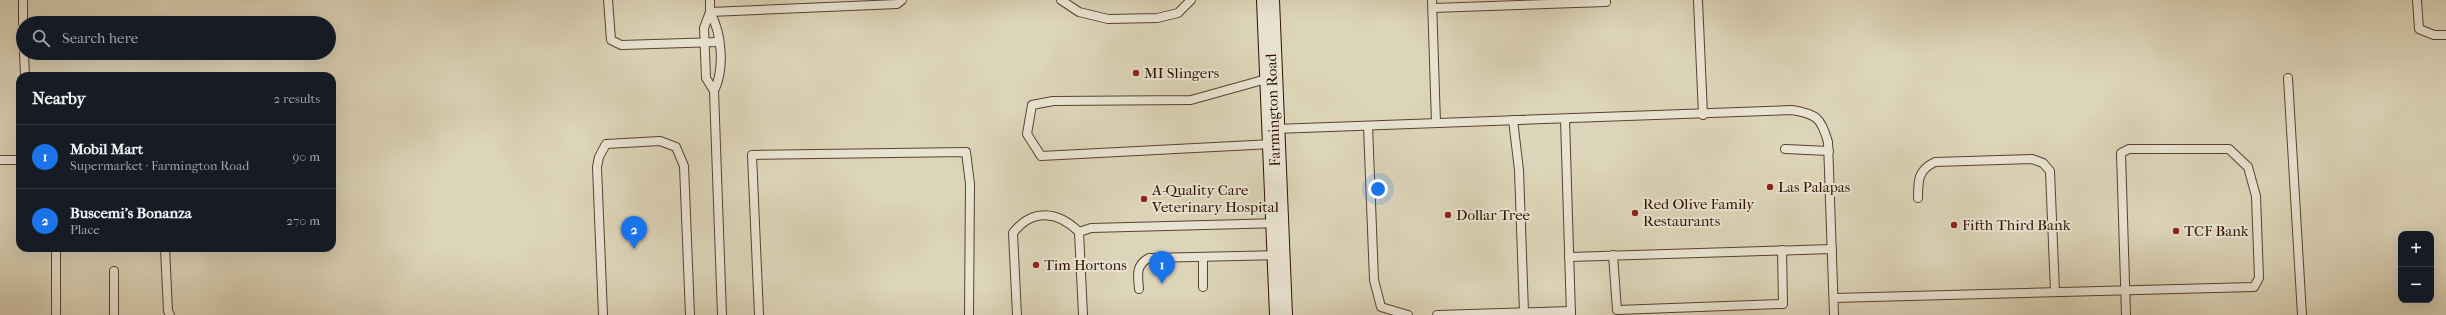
<!DOCTYPE html>
<meta charset="utf-8">
<style>
body{margin:0;font-family:"IM FELL French Canon",serif;background:#242831;color:#f1f3f6}
.controls{position:absolute;right:12px;bottom:12px;display:grid;overflow:hidden;border-radius:8px;box-shadow:0 4px 16px #0002}
.controls button{width:36px;height:36px;display:grid;place-items:center;padding:0;border:0;border-bottom:1px solid #363941;background:#171b24;color:#f1f3f6;font:20px sans-serif}
.you{position:absolute;left:1378px;top:189px;width:14px;height:14px;margin:-10px;border:3px solid #fff;border-radius:50%;background:#1a73e8;box-shadow:0 0 0 6px #1a73e833}
.badge{display:grid;place-items:center;width:26px;height:26px;border-radius:50%;background:#1a73e8;color:#fff;font-size:13px;font-weight:700}
.pin{position:absolute;translate:-50% -33px;filter:drop-shadow(0 1px 2px #0008)}
.pin::after{content:'';position:absolute;top:21px;width:14px;height:12px;background:inherit;clip-path:polygon(0 0,100% 0,50% 100%)}
.list{margin:0;padding:0;list-style:none}
h2{display:flex;justify-content:space-between;align-items:center;height:52px;margin:0;padding:0 16px;font-size:17px}
h2 small{font-size:13px;font-weight:400;color:#9ea1a6}
.list li{display:grid;grid-template-columns:26px 1fr auto;gap:12px;align-items:center;box-sizing:border-box;height:64px;padding:0 16px;border-top:1px solid #363941}
.list b{display:block;font-size:15px;white-space:nowrap}
.list p{margin:0;font-size:13px;white-space:nowrap;color:#9ea1a6}
.list em{font-size:13px;font-style:normal;color:#9ea1a6}
.icon{flex:none;width:22px;height:22px;fill:none;stroke:currentColor;stroke-width:2;stroke-linecap:round;stroke-linejoin:round}
.map{position:relative;flex:none;width:2446px;height:315px;overflow:hidden}
.search{position:absolute;background:#171b24;box-shadow:0 4px 16px #0002;left:16px;top:16px;width:320px;height:44px;display:flex;align-items:center;gap:10px;box-sizing:border-box;padding:0 14px;border-radius:22px;color:#9ea1a6;font-size:15px}
.panel{position:absolute;background:#171b24;box-shadow:0 4px 16px #0002;left:16px;top:72px;width:320px;height:180px;border-radius:12px}
.map>svg:first-child{display:block}
</style>
<div class="map">
<svg width="2446" height="315" viewBox="0 0 2446 315">
<rect width="100%" height="100%" fill="#ddd5b9"/>
<filter id="stains"><feTurbulence type="fractalNoise" baseFrequency=".005" numOctaves="4"/><feColorMatrix values="0 0 0 0 .2 0 0 0 0 .09 0 0 0 0 .02 0 0 0 .5 -.17"/></filter>
<radialGradient id="worn" r=".72"><stop offset=".6" stop-color="#630" stop-opacity="0"/><stop offset="1" stop-color="#630" stop-opacity=".3"/></radialGradient>
<g fill="none" stroke-linecap="round" stroke-linejoin="round">
<defs>
<g id="lane">
<path d="M23 0V23"/>
<path d="M608 0 611 40 621 45 719 42"/>
<path d="M710 0V12L897 4 902 0"/>
<path d="M1061 0 1079 12 1108 19 1157 18 1178 13 1191 0"/>
<path d="M1432 0 1436 123"/>
<path d="M1698 0 1703 115"/>
<path d="M2417 0 2419 29 2434 35H2446"/>
<path d="M1433 8 1606 2"/>
<path d="M24 53 25 76"/>
<path d="M1270 78 1191 100 1053 101 1032 105 1027 134 1041 156 1274 144"/>
<path d="M2288 78 2302 315"/>
<path d="M714 91 706 78 704 28 710 12C722 34 725 68 714 91L722 315"/>
<path d="M1565 119 1571 315"/>
<path d="M1513 120 1519 170 1524 312"/>
<path d="M1368 126 1374 280 1381 307 1408 315"/>
<path d="M1275 129 1792 110C1817 114 1821 118 1828 142L1834 315"/>
<path d="M1785 149 1829 151"/>
<path d="M0 160H20"/>
<path d="M1918 198C1918 180 1918 170 1935 162L2032 159 2043 163 2050 171 2055 292"/>
<path d="M1079 232 1091 228 1277 223"/>
<path d="M56 248V315"/>
<path d="M165 248 168 311 170 315"/>
<path d="M1613 255 1617 310 1783 304 1782 250"/>
<path d="M1203 257V287"/>
<path d="M1569 257 1832 249"/>
<path d="M114 271V315"/>
<path d="M1139 289C1138 276 1135 265 1149 258L1278 255"/>
<path d="M1834 298 2254 287 2259 278 2256 196 2248 167 2229 149H2129L2121 153 2126 315"/>
<path d="M603 315 597 167 599 157 606 144 660 141 676 147 684 166 690 315"/>
<path d="M759 315 752 155 966 152 970 184 969 315"/>
<path d="M1017 315 1013 233C1032 208 1058 211 1079 232L1083 315"/>
<path d="M1437 315 1571 311"/>
</g>
<path id="secondary" d="M1268 0 1281 315"/>
</defs>
<use href="#lane" stroke="#5a412e" stroke-width="10"/>
<use href="#secondary" stroke="#2f1000" stroke-width="24"/>
<use href="#lane" stroke="#e9e4d2" stroke-width="8"/>
<use href="#secondary" stroke="#e9e4d2" stroke-width="22"/>
</g>
<g fill="#8f2418" stroke="#e9e4d2" stroke-width="1.5">
<circle cx="1136" cy="73" r="4"/>
<circle cx="1770" cy="187" r="4"/>
<circle cx="1144" cy="199" r="4"/>
<circle cx="1635" cy="213" r="4"/>
<circle cx="1448" cy="215" r="4"/>
<circle cx="1954" cy="225" r="4"/>
<circle cx="2176" cy="231" r="4"/>
<circle cx="1036" cy="265" r="4"/>
</g>
<g text-anchor="middle" dominant-baseline="central" stroke-width="4" stroke-linejoin="round" paint-order="stroke">
<g font-size="15" fill="#2f1000" stroke="#e9e4d2" text-anchor="start">
<text x="1144" y="73">MI Slingers</text>
<text x="1778" y="187">Las Palapas</text>
<text x="1152" y="190">A-Quality Care<tspan x="1152" dy="17">Veterinary Hospital</tspan></text>
<text x="1643" y="204">Red Olive Family<tspan x="1643" dy="17">Restaurants</tspan></text>
<text x="1456" y="215">Dollar Tree</text>
<text x="1962" y="225">Fifth Third Bank</text>
<text x="2184" y="231">TCF Bank</text>
<text x="1044" y="265">Tim Hortons</text>
</g>
<g font-size="15" fill="#2f1000" stroke="#e9e4d2">
<text transform="translate(1273 110) rotate(-92)">Farmington Road</text>
</g>
</g>
<rect width="100%" height="100%" filter="url(#stains)"/>
<rect width="100%" height="100%" fill="url(#worn)"/>
</svg>
<div class="controls">
<button>+</button>
<button>−</button>
</div>
<div class="you"></div>
<div class="pin badge" style="left:1162px;top:284px">1</div>
<div class="pin badge" style="left:634px;top:249px">2</div>
<div class="search"><svg class="icon" aria-label="search" viewBox="0 0 24 24"><circle cx="10" cy="10" r="6"/><path d="M15 15l6 6"/></svg>Search here</div>
<section class="panel">
<h2>Nearby<small>2 results</small></h2>
<ul class="list">
<li><span class="badge">1</span><div><b>Mobil Mart</b><p>Supermarket · Farmington Road</p></div><em>90 m</em></li>
<li><span class="badge">2</span><div><b>Buscemi's Bonanza</b><p>Place</p></div><em>270 m</em></li>
</ul>
</section>
</div>
